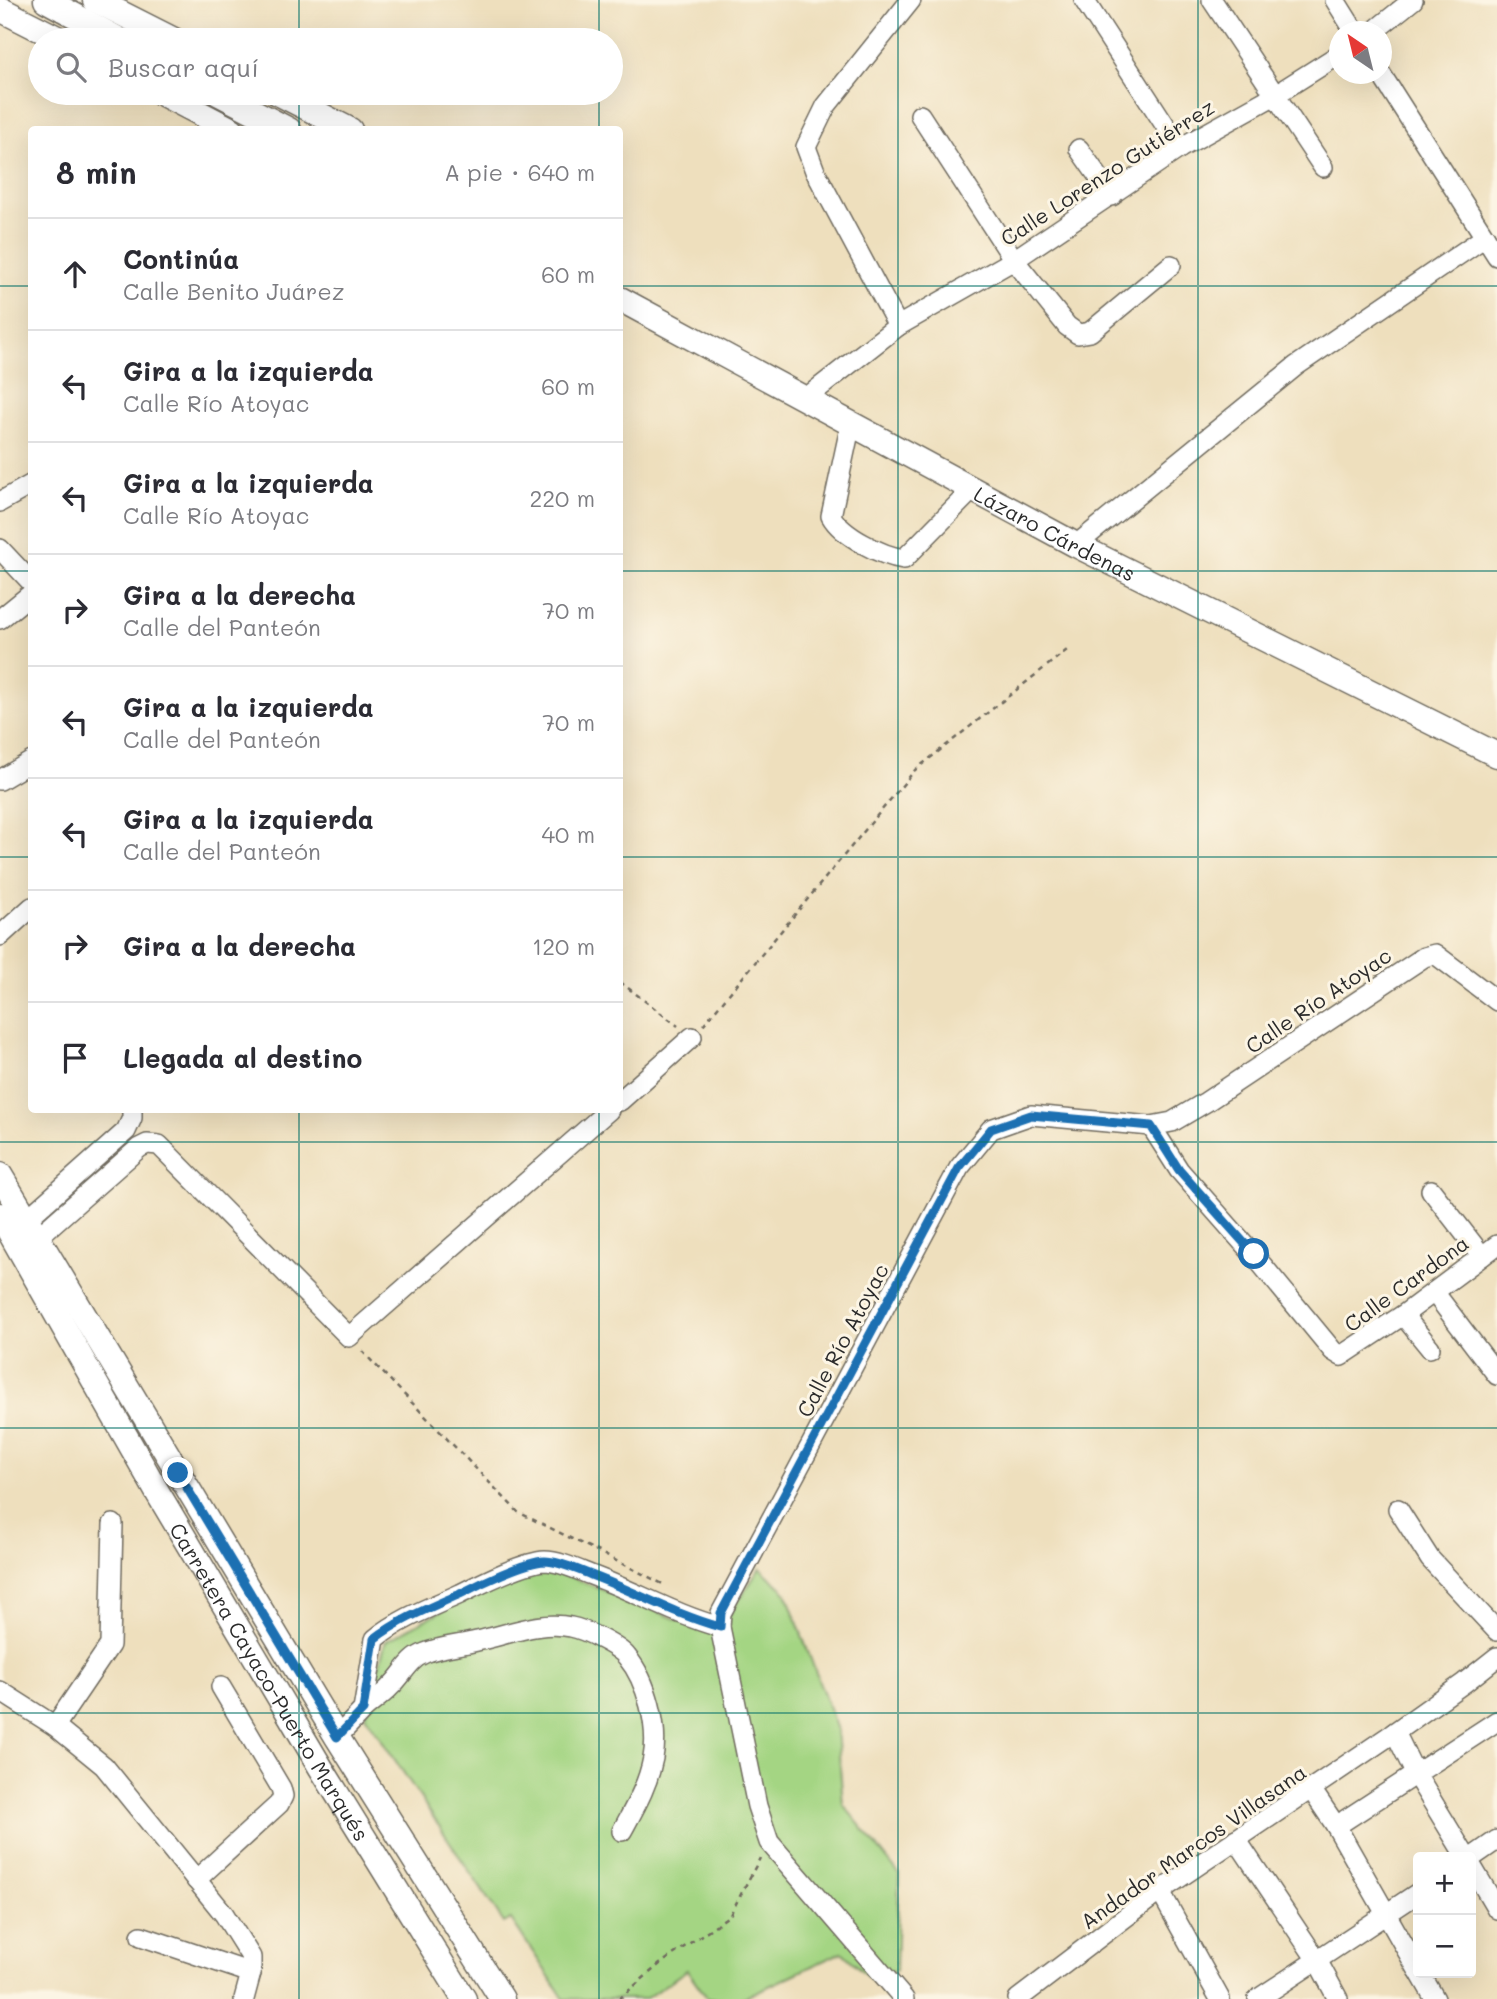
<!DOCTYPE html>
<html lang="es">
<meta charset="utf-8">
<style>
body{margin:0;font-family:Mali,sans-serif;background:#f7f7f7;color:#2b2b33}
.controls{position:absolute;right:21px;bottom:21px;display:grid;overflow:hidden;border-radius:7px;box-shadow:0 7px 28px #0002}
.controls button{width:63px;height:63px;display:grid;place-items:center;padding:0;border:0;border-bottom:2px solid #e1e1e2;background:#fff;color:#2b2b33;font:35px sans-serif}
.compass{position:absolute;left:1329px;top:21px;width:63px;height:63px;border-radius:50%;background:#fff;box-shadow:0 7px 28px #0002;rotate:325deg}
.stop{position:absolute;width:21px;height:21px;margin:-16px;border:5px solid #1f6fb2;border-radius:50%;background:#fff}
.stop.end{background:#1f6fb2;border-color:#fff;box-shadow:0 2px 7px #0008}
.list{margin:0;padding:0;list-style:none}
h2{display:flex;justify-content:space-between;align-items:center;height:91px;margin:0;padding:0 28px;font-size:30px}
h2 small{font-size:23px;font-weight:400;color:#7c7c81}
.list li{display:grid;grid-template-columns:46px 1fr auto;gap:21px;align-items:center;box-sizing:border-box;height:112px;padding:0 28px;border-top:2px solid #e1e1e2}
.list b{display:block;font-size:26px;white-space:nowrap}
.list p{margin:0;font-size:23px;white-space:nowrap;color:#7c7c81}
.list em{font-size:23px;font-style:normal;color:#7c7c81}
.icon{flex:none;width:38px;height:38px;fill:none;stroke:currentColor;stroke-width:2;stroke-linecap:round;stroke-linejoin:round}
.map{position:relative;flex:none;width:1497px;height:1999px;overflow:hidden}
.search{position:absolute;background:#fff;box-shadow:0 7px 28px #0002;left:28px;top:28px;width:595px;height:77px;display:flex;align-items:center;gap:18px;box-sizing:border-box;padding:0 24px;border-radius:38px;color:#7c7c81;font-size:26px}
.panel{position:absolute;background:#fff;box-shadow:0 7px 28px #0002;left:28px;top:126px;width:595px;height:987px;border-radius:7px}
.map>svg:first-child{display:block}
</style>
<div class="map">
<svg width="1497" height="1999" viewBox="0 0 1497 1999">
<rect width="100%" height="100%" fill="#fcf5e5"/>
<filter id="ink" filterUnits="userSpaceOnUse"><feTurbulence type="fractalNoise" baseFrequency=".0143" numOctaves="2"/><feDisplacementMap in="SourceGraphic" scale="14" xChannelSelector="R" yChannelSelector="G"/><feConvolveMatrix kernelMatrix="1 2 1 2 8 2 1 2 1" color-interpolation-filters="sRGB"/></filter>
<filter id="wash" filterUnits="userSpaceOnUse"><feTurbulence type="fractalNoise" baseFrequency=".00686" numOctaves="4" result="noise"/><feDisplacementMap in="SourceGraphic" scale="28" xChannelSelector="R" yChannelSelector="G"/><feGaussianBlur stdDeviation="1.57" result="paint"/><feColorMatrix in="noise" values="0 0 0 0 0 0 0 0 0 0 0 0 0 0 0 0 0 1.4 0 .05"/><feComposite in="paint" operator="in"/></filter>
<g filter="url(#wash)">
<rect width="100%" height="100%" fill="#eedfbd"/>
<path fill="#a4d583" stroke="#688057" stroke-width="2" d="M543 1566 716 1635 760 1568 786 1592 837 1730 843 1804 899 1874 896 1970 876 1984 842 1952 741 1999H708L687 1970 645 1999H564L511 1919 504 1923 365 1715 386 1641 496 1581Z"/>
</g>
<g filter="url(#ink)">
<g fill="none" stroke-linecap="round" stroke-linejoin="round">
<defs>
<g id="minor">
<path d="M1084 0 1180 148"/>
<path d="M1212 0 1323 167"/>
<path d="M1335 0 1355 32"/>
<path d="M1373 32 1413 0"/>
<path d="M1381 74 1497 256"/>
<path d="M920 115 1014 260 1067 326 1078 334 1090 332 1171 265"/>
<path d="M1079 149 1112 196"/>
<path d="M898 326 815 171 806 147 826 106 911 0"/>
<path d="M806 398 898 326 1014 260 1180 148 1275 95 1340 54"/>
<path d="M851 423 831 516C842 536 882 556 904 559L973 489"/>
<path d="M0 502 32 484"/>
<path d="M1076 545 1296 366 1485 237"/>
<path d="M0 549 32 583"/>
<path d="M0 619 32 593"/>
<path d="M0 780 32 761"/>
<path d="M0 936 32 907"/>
<path d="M620 1101 692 1037"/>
<path d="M1151 1126 1179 1170 1253 1254 1333 1351 1341 1356 1403 1315 1497 1245"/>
<path d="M1431 1190 1482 1256"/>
<path d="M27 1219 126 1131 132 1118V1110"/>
<path d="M38 1237 139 1148 147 1144 159 1145 349 1337 609 1110"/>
<path d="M1434 1292 1497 1375"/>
<path d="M1403 1315 1430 1348"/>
<path d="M1398 1509 1430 1559 1497 1631"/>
<path d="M0 1691 55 1726 104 1766 224 1914 251 1957V1973L244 1999"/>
<path d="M363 1710C372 1702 383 1695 391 1686 403 1675 409 1659 425 1653 441 1646 461 1645 477 1641 507 1635 540 1620 571 1627 584 1629 620 1647 627 1657 647 1681 659 1727 653 1758 648 1785 635 1807 622 1831"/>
<path d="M55 1726 110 1645 113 1524"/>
<path d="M1395 1732 1415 1773 1466 1857"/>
<path d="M337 1737 363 1710 375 1639C399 1619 431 1607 460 1594 480 1584 523 1562 545 1561 559 1561 578 1570 591 1575 634 1591 676 1615 720 1627"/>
<path d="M1311 1789 1336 1826 1418 1970"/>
<path d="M1336 1826 1497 1721"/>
<path d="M1236 1839 1317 1960 1338 1999"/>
<path d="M1471 1858 1497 1840"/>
<path d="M1471 1865 1497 1909"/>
<path d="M196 1880 279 1804 283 1796 281 1788 221 1687"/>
<path d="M1160 1891 1220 1999"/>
<path d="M141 1936 251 1973"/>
<path d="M1420 1973 1435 1999"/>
<path d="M904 1999 769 1842 757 1806 720 1627 721 1613 959 1168 991 1129 1031 1115 1151 1126 1172 1122 1206 1102 1424 957 1435 954 1497 1001"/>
<path d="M1018 1999 1160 1891 1395 1732 1464 1683 1497 1657"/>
<path d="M1258 1999 1418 1893"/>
</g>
<g id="major">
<path d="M46 0 120 40"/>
<path d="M95 0 174 40"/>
<path d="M0 9 61 40"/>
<path d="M161 93 232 130"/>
<path d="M218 93 289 130"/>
<path d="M278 93 350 130"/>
<path id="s1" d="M620 299 1076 545 1497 755"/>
<path d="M0 1175 337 1737 502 1999"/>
<path id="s2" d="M0 1215 159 1495 321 1768 464 1999"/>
</g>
</defs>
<use href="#minor" stroke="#6f6a5e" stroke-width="22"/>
<use href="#major" stroke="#6f6a5e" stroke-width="27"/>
<g stroke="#6f6a5e" stroke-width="2.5" stroke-dasharray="5 5" stroke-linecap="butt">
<path d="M620 982 678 1026"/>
<path d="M703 1025 915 770 1067 650"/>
<path d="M362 1351 518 1512 665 1585"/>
<path d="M619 1999 660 1964 730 1915 760 1858"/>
</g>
<use href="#minor" stroke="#fff" stroke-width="19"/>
<use href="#major" stroke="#fff" stroke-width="24"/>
</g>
</g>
<g fill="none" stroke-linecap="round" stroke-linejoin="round" filter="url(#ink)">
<path stroke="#1f6fb2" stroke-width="9" d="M178 1473 337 1737 363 1710 374 1639C400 1619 431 1607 460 1594 479 1584 524 1562 545 1561 559 1561 578 1570 591 1575 634 1591 676 1615 720 1627L721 1613 959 1168 991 1129 1031 1115 1151 1126 1179 1170 1254 1254"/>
</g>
<path fill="none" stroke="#0f766e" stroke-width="2" stroke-opacity="0.55" d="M299 0V40M599 0V40M898 0V1999M1198 0V1999M299 93V130M599 93V130M0 286H32M620 286H1497M0 571H32M620 571H1497M0 857H32M620 857H1497M299 1110V1999M599 1110V1999M0 1142H1497M0 1428H1497M0 1713H1497"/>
<g text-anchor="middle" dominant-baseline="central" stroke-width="6" stroke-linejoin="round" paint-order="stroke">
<g font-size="21" fill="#2b2b2b" stroke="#fcf5e5">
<text transform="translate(1107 172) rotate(-33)">Calle Lorenzo Gutiérrez</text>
<text stroke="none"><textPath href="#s1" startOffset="494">Lázaro Cárdenas</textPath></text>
<text transform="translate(1318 1000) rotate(-34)">Calle Río Atoyac</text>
<text transform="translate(1406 1283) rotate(-36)">Calle Cardona</text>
<text transform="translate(842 1340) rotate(-62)">Calle Río Atoyac</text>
<text stroke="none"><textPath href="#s2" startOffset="539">Carretera Cayaco-Puerto Marqués</textPath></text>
<text transform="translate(1193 1846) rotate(-35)">Andador Marcos Villasana</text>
</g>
</g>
</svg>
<div class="controls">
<button>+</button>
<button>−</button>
</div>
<svg class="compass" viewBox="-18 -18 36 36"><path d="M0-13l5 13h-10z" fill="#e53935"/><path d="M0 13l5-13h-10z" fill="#7c7c81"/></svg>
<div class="stop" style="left:1254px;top:1254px"></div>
<div class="stop end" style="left:178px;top:1473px"></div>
<div class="search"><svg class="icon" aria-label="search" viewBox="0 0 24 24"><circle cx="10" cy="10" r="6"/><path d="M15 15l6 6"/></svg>Buscar aquí</div>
<section class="panel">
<h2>8 min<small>A pie · 640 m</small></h2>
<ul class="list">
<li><svg class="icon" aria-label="ahead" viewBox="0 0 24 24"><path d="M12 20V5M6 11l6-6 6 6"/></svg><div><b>Continúa</b><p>Calle Benito Juárez</p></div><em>60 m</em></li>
<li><svg class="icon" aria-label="left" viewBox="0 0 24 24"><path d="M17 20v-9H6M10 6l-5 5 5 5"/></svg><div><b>Gira a la izquierda</b><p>Calle Río Atoyac</p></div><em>60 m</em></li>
<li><svg class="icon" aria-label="left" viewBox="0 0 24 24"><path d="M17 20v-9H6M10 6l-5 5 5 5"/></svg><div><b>Gira a la izquierda</b><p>Calle Río Atoyac</p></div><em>220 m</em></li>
<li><svg class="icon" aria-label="right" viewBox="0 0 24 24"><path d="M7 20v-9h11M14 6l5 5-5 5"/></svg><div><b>Gira a la derecha</b><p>Calle del Panteón</p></div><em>70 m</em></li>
<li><svg class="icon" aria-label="left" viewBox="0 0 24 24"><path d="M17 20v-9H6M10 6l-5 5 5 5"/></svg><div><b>Gira a la izquierda</b><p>Calle del Panteón</p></div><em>70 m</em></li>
<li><svg class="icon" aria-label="left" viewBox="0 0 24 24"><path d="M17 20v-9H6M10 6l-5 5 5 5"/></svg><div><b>Gira a la izquierda</b><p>Calle del Panteón</p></div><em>40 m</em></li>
<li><svg class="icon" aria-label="right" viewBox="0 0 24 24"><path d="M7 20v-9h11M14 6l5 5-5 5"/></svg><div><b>Gira a la derecha</b></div><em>120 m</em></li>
<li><svg class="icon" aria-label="arrive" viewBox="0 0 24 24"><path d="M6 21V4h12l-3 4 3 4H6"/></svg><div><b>Llegada al destino</b></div></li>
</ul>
</section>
</div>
